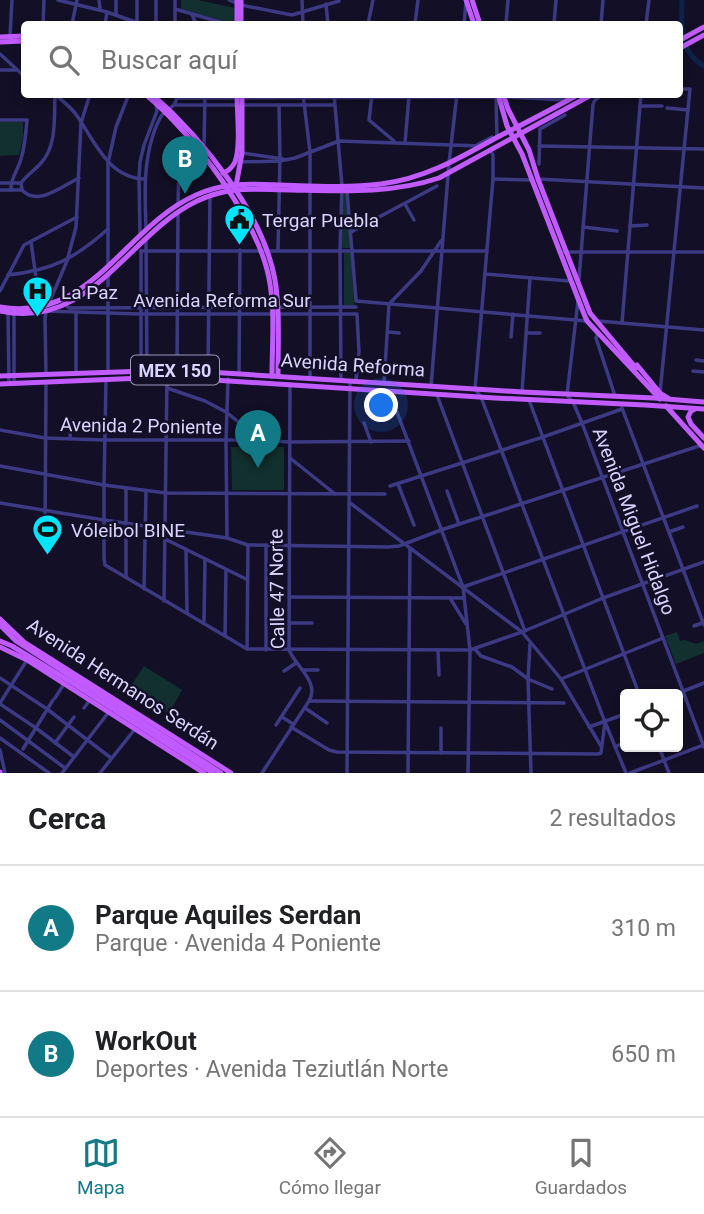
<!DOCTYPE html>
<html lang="es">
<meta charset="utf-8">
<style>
body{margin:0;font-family:Roboto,sans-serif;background:#f6f6f6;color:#202124}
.controls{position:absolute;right:21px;bottom:21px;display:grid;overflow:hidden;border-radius:7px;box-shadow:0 4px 10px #0003}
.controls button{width:63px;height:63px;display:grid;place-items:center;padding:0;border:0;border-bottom:2px solid #e0e0e0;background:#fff;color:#202124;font:35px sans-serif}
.you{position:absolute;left:382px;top:406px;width:24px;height:24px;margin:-18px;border:5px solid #fff;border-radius:50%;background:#1a73e8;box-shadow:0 0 0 10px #1a73e833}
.badge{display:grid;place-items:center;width:46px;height:46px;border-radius:50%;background:#127987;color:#fff;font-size:23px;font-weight:700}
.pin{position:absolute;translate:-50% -58px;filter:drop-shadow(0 2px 4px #0008)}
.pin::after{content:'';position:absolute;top:37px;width:24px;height:21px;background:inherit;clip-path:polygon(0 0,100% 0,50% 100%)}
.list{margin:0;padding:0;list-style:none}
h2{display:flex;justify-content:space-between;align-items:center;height:91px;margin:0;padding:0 28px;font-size:30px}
h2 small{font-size:23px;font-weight:400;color:#757577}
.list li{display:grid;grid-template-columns:46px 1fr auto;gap:21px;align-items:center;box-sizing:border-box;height:126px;padding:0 28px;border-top:2px solid #e0e0e0}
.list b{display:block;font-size:26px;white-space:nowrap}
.list p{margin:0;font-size:23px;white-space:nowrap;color:#757577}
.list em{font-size:23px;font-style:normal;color:#757577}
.icon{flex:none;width:38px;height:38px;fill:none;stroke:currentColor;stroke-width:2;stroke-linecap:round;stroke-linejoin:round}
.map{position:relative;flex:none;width:704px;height:773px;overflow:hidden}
.search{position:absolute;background:#fff;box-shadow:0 4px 10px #0003;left:21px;right:21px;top:21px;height:77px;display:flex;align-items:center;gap:18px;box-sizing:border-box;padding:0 24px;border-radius:7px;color:#757577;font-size:26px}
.sheet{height:343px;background:#fff}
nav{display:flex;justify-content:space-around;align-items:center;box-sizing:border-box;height:98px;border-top:2px solid #e0e0e0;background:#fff;font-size:19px;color:#757577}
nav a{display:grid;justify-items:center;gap:4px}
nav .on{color:#127987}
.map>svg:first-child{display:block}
</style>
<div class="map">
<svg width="704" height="773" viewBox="0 0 704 773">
<rect width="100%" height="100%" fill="#130f26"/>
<g fill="#12302f">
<path d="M181 0H198L235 8V24L181 9Z"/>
<path d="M0 122H23V138L19 155 0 156Z"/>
<path d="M343 194H347L351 248H342Z"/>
<path d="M351 252 354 305 344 306V253Z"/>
<path d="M231 447H284V490H232Z"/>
<path d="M677 632 680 641 685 640 696 644 704 641V653L676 664 665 636Z"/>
<path d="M144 666 182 690 169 714 129 689Z"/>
</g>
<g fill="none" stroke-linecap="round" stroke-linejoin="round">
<path stroke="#0c2248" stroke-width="5" d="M682 0C681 26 679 52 704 66"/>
<g stroke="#3d3a85" stroke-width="3.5">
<path d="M58 0 107 12 141 24"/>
<path d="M99 0 100 9"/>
<path d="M116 0V15"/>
<path d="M156 0V24"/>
<path d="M175 0V24"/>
<path d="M229 0 241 5 292 15 339 1"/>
<path d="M302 0 303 24"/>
<path d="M326 4 328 24"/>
<path d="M175 9 227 24"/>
<path d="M192 14 196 24"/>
<path d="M137 22V0"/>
<path d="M43 24 44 0"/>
<path d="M72 24 77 0"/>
<path d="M105 24 107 12"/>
<path d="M368 24 373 0"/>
<path d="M415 24 418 0"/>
<path d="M464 24 466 2"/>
<path d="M506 24 508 0"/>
<path d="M554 24 556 0"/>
<path d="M601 24 603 0"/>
<path d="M646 24 649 0"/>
<path d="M10 36 12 0"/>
<path d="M0 54 24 76"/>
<path d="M0 70H16"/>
<path d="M54 94C62 100 69 106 75 113 94 139 107 178 145 179"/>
<path d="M303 94 310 152V378"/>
<path d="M334 94 342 186 340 251 341 381"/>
<path d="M372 94 369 120 394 141"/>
<path d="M548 95 570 94"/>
<path d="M496 97 497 137"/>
<path d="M508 97 565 100"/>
<path d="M177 98 498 97"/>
<path d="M175 105H334"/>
<path d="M640 106H662"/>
<path d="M667 108 688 110"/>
<path d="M0 120H27C26 133 25 146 21 159 18 170 10 179 11 190"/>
<path d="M405 143 409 96"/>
<path d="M477 145 492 137"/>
<path d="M539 146 704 149"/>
<path d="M204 147 205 94"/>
<path d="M491 151 493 155V179L475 389 481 397 605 722 626 773"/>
<path d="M242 153 283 159"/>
<path d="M241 162 280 161 295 158 339 141 480 146"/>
<path d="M539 164 540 129 565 115"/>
<path d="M493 179 531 180"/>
<path d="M538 179 704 188"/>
<path d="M0 183H21"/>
<path d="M0 190H22"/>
<path d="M22 190 21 183C27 175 35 170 41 163 57 146 54 117 55 96"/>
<path d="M22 190C38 207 62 186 79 178"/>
<path d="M347 191 356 300"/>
<path d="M405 204 414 220"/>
<path d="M178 206 179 161 188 137"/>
<path d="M630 226 647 225"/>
<path d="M583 227 617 231"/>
<path d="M146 228C145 196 143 166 153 135 155 129 158 121 162 115 169 107 178 107 176 94"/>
<path d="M351 232 437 186"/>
<path d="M140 236 139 179 140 162 144 145 157 111 155 97 156 94"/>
<path d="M146 240 147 377"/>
<path d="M31 242 40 306"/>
<path d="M278 250 280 158 279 105"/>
<path d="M141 251H487"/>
<path d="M141 251V378"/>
<path d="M559 252H704"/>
<path d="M108 265V163L116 127 129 94"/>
<path d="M485 274 570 281"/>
<path d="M8 275C53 270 74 259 108 229"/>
<path d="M108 276V372"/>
<path d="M579 279 593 104 595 100 603 94"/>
<path d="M0 291 24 245 77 217"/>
<path d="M356 301 587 321"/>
<path d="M578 301 567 395 573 402 582 423 704 747"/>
<path d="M49 303 67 261 76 227 81 123 90 94"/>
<path d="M64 304 69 308 356 307"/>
<path d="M8 313 9 383"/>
<path d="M14 313V383"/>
<path d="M76 313V373"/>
<path d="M598 321 704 330"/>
<path d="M622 323 641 94"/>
<path d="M388 332 399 333"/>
<path d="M527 333H540"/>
<path d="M598 333 596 338 615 396"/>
<path d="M511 337 513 314"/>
<path d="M696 360 704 361"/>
<path d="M177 370 178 214"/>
<path d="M208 371 210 195"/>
<path d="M693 371 704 372"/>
<path d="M239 373 240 250"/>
<path d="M46 374 45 319 46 311 140 314H357"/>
<path d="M106 380 104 485V558L105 565 247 649 470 650 522 632 603 598 704 562"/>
<path d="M356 380 359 352 357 315"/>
<path d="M384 384 389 304 421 271 441 241"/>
<path d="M431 387 449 163 457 94"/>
<path d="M167 388 205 401 226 412 261 440"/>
<path d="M389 391 463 587 470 650 468 773"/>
<path d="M522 392 530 278"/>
<path d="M660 393 690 89H680"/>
<path d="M437 395 525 631"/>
<path d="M529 400 639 694"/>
<path d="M622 408 704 625"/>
<path d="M364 423 371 442"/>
<path d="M0 430 45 438 104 440H261L289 442 409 441"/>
<path d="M70 439 71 420"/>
<path d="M290 458 335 494"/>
<path d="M0 466 104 485 166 493 385 494"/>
<path d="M398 484 414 525"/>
<path d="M390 486 543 437 622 409"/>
<path d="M126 488V577"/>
<path d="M447 491 459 524"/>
<path d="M0 503 104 520 227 538 248 545 387 547 399 546 441 530 699 446"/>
<path d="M350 503 522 632 561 679 601 746"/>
<path d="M669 532 683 527"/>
<path d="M45 538 46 383"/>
<path d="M227 538 226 441 228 379"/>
<path d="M165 539 246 579"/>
<path d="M186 549 187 613"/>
<path d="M463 587 697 506"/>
<path d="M144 589 146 493"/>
<path d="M289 597 464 598"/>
<path d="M450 598 466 624"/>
<path d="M164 601 167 377"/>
<path d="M204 621 205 559"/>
<path d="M290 623H312"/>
<path d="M694 626 702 623"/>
<path d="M225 636 226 570"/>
<path d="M530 644 528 679 531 773"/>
<path d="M247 649 248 545"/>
<path d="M475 649 481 656 512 667 528 679 552 689"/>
<path d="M266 650V545"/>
<path d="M438 650 439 675"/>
<path d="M303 670H318"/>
<path d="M284 671 296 663"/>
<path d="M0 678 47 709 111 758"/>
<path d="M561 679 663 638"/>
<path d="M676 694 704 683"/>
<path d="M55 698 64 684"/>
<path d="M310 701 564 703"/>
<path d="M0 703 27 660"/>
<path d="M0 704 36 728 74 757"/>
<path d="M84 708 89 701"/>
<path d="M305 708 327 723"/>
<path d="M282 717 293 724"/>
<path d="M0 720 65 768"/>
<path d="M276 725 300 688"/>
<path d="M291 727 329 750 337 752 598 754 601 753 605 722"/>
<path d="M589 727 625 714"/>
<path d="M441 728V753"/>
<path d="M0 738 49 773"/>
<path d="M55 743 74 717"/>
<path d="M615 747 625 742"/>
<path d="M659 747 669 773"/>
<path d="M23 749 53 700"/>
<path d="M0 750 5 773"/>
<path d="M62 773 108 713"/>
<path d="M100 773 135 729"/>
<path d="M262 773 309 701C320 682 296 667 289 650L290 384"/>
<path d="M347 773 350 381"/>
<path d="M408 773 410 548"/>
<path d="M630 773 704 745"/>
</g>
<g stroke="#c25bff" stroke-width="5">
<path d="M237 0V24"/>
<path d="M241 0V24"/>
<path d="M466 0 474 24"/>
<path d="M472 0 480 24"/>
<path d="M0 37 24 36"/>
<path d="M680 40 704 27"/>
<path d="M0 42 24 41"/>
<path d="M680 48 704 35"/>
<path d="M145 94C193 133 261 223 270 284 275 314 272 346 272 376"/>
<path d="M152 94C203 139 263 213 275 280 280 311 278 345 278 376"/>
<path d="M498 94 507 126 522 154 584 314 587 321 660 399"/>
<path d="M503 94 508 109 529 150 538 179 590 313 636 368"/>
<path d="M223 173C229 171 232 168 235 162 241 147 237 112 237 94"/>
<path d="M236 186 242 153V94"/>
<path d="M0 307C91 323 125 226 196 195 225 182 249 184 280 185 313 186 348 188 381 184 423 179 458 159 494 139 523 124 551 110 579 94"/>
<path d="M0 311C90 331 128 234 197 201 230 185 256 190 291 190 341 191 391 194 439 178L593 94"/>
<path d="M637 365 660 393 668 398"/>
<path d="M0 376 177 370 522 392 654 398 704 402"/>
<path d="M0 384 167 377 495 398 645 405 704 409"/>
<path d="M666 406 704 448"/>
<path d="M695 409 691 411 688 417 691 424 704 438"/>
<path d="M0 619 24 642 231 773"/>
<path d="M0 625 16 641 221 773"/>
<path d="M0 641 12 646 71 682 213 773"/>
<path d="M0 647 27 660 204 773"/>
<path d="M0 772V773"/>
</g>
</g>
<defs>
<symbol id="civic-pin" viewBox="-11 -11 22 30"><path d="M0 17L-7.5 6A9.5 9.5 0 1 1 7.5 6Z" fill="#00e5ff" stroke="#130f26"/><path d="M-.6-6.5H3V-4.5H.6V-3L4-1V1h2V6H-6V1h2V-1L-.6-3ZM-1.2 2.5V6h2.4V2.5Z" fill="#111"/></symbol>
<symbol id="hospital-pin" viewBox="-11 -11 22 30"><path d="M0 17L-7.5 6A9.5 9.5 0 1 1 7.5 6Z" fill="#00e5ff" stroke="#130f26"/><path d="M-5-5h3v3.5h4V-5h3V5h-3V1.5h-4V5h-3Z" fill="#111"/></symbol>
<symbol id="stadium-pin" viewBox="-11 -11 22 30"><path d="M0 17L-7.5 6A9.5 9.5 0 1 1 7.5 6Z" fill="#00e5ff" stroke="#130f26"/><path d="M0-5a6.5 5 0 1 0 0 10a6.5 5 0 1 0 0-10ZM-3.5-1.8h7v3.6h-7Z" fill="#111"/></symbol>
</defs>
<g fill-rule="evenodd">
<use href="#civic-pin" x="222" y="202" width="35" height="47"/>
<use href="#hospital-pin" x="20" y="274" width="35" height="47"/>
<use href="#stadium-pin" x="30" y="512" width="35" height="47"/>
</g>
<g text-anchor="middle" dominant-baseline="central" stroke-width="5" stroke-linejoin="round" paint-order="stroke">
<rect fill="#130f26" stroke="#9e99be" stroke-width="2" x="131" y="355.5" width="88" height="29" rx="5"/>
<g font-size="18" font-weight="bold" fill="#d9d4ff">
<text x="175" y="370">MEX 150</text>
</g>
<g font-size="19" fill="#d9d4ff" stroke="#130f26" text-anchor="start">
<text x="262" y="220">Tergar Puebla</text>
<text x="61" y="292">La Paz</text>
<text x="71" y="530">Vóleibol BINE</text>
</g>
<g font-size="19" fill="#d9d4ff" stroke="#130f26">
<text x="222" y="300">Avenida Reforma Sur</text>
<text transform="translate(353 365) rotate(4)">Avenida Reforma</text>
<text transform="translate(141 426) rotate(1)">Avenida 2 Poniente</text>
<text transform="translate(634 521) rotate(69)">Avenida Miguel Hidalgo</text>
<text transform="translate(277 589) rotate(-91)">Calle 47 Norte</text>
<text transform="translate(123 684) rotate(33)">Avenida Hermanos Serdán</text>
</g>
</g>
</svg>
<div class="controls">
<button><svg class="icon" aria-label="locate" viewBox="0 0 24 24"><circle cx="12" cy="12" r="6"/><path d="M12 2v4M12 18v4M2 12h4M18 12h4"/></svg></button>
</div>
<div class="you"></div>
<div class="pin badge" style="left:258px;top:468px">A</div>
<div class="pin badge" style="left:185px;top:194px">B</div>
<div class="search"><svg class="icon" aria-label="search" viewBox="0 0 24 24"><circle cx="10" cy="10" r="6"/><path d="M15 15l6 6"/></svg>Buscar aquí</div>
</div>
<section class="sheet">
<h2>Cerca<small>2 resultados</small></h2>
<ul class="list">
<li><span class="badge">A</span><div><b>Parque Aquiles Serdan</b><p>Parque · Avenida 4 Poniente</p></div><em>310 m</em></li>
<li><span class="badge">B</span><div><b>WorkOut</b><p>Deportes · Avenida Teziutlán Norte</p></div><em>650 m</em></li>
</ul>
</section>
<nav>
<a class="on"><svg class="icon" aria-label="map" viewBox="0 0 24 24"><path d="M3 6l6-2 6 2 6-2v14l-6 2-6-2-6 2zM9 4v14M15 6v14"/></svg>Mapa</a>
<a><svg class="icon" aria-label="directions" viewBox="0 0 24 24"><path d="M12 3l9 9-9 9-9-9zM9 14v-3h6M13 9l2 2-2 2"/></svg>Cómo llegar</a>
<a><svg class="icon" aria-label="saved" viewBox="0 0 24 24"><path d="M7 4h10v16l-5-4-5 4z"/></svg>Guardados</a>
</nav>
